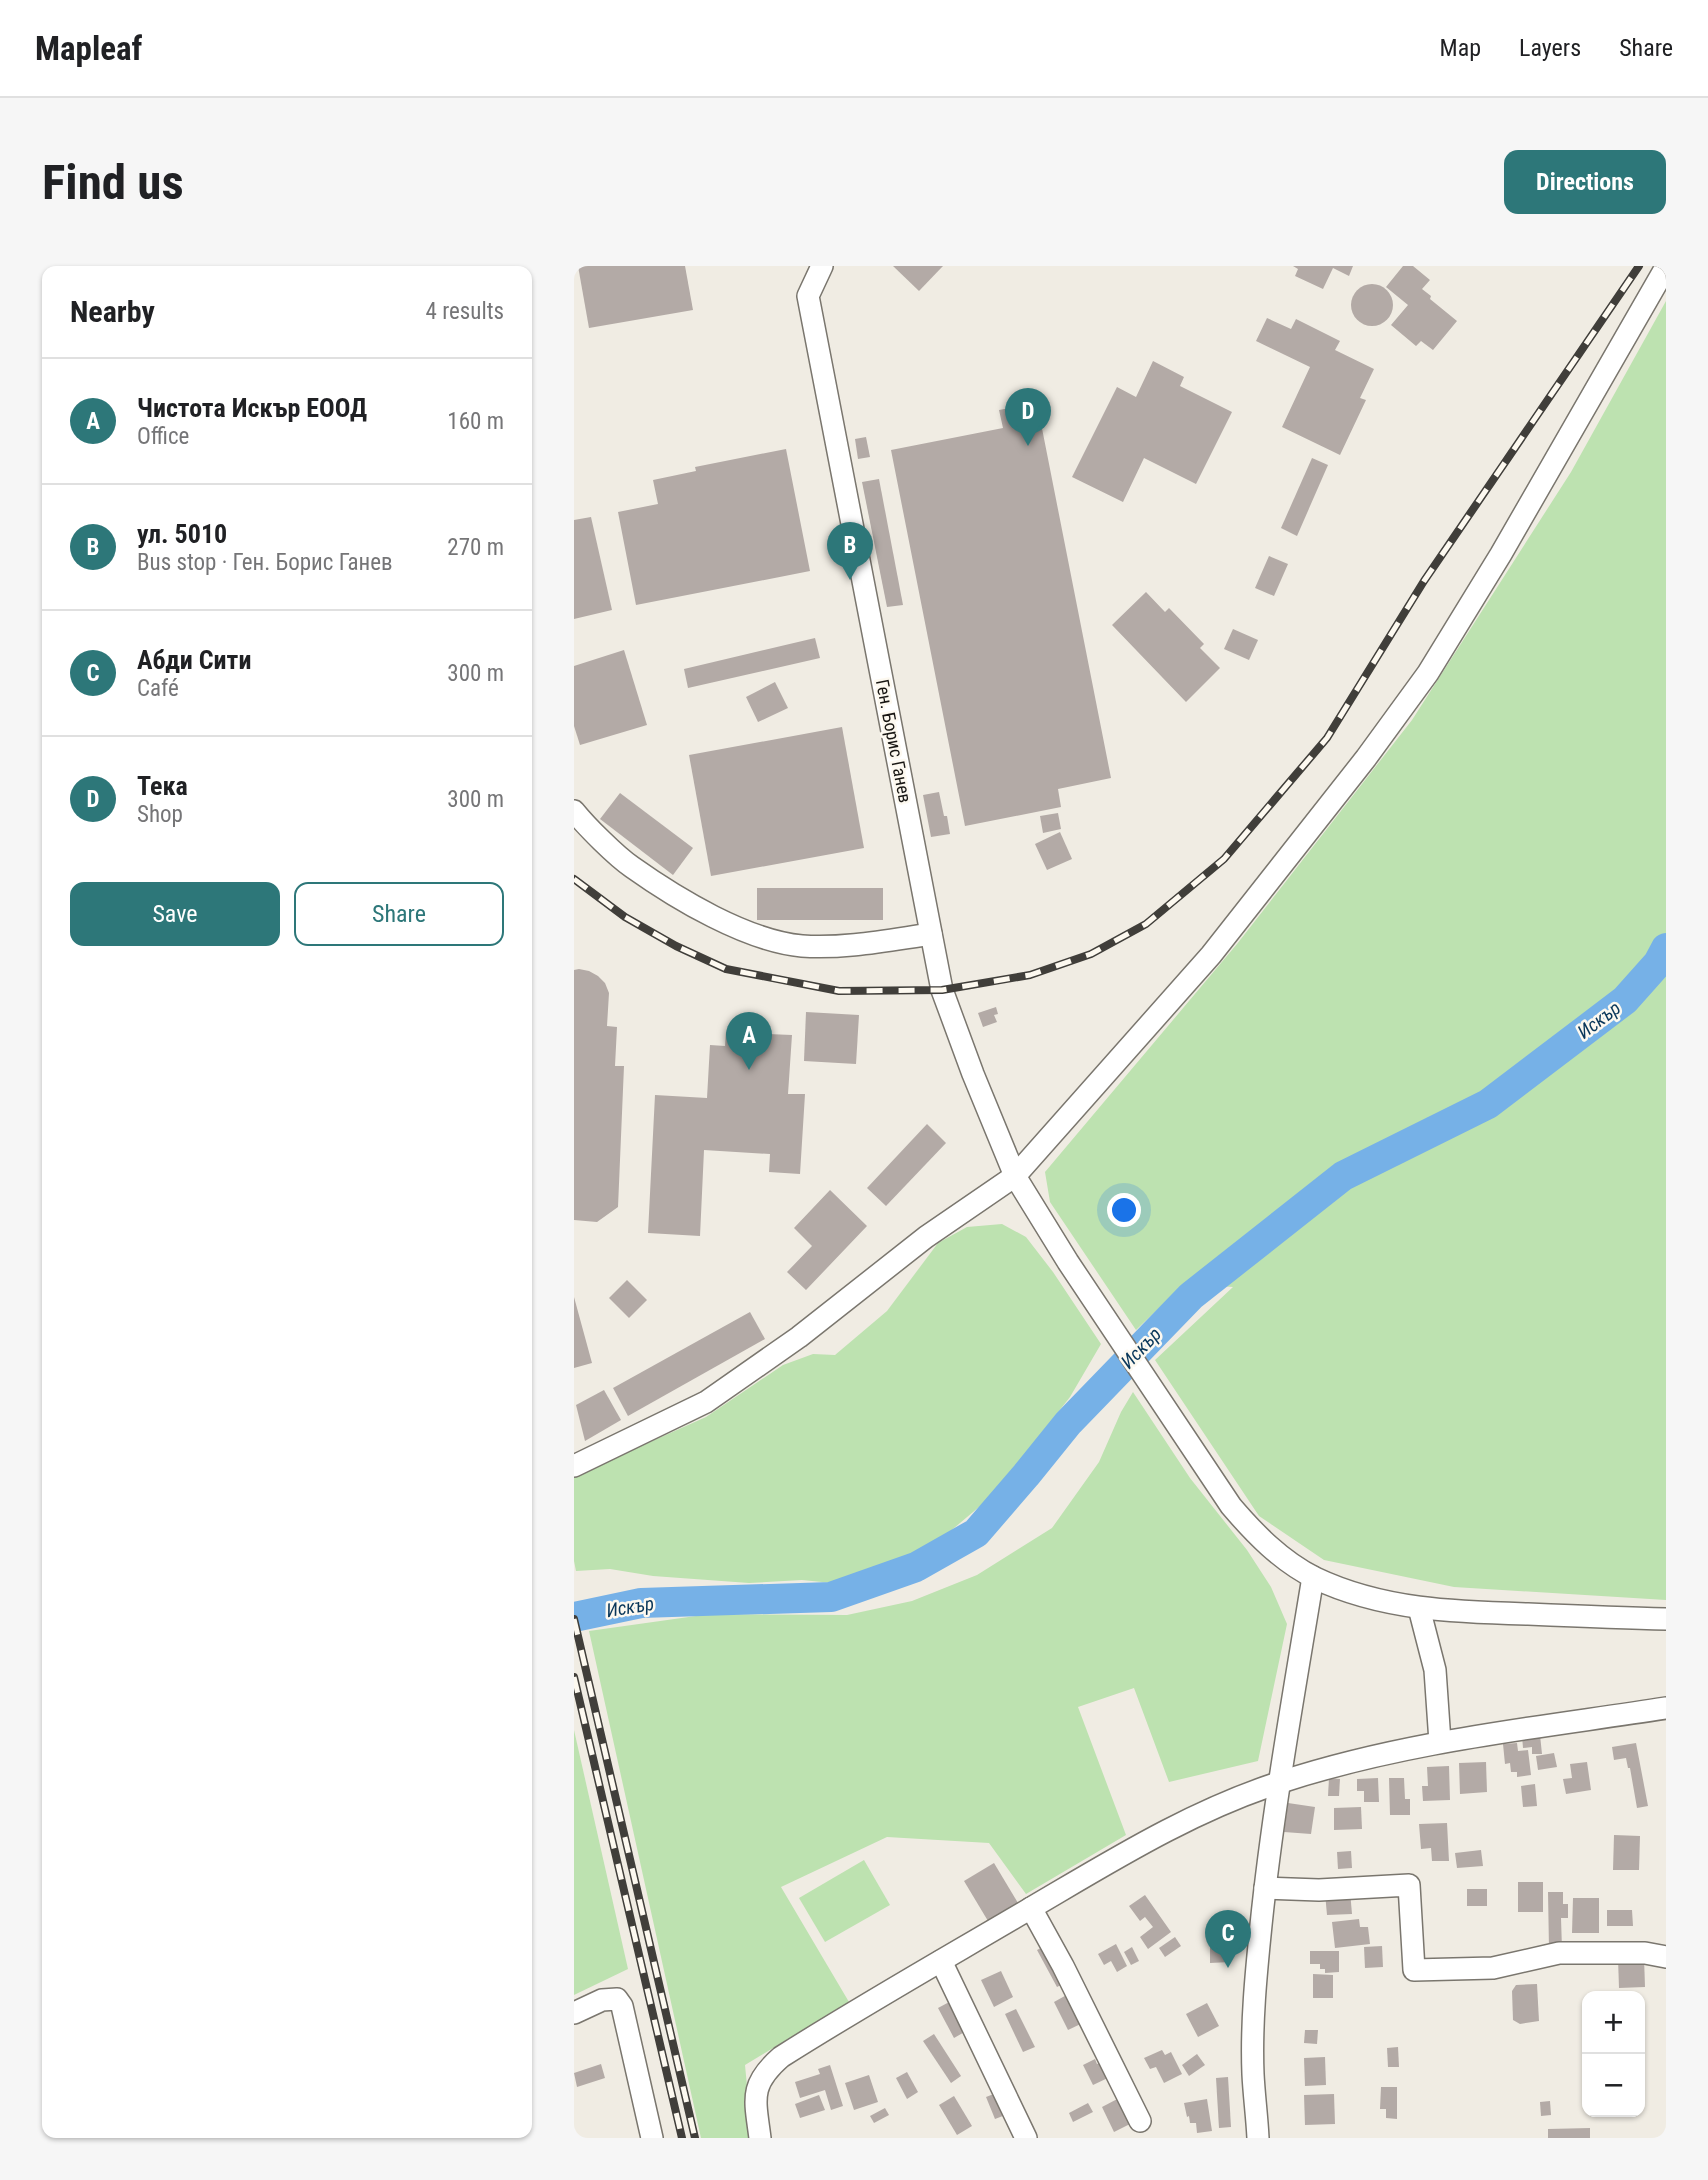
<!DOCTYPE html>
<meta charset="utf-8">
<style>
body{margin:0;font-family:"Roboto Condensed",sans-serif;background:#f6f6f6;color:#202124}
.controls{position:absolute;right:21px;bottom:21px;display:grid;overflow:hidden;border-radius:14px;box-shadow:0 2px 5px #0004}
.controls button{width:63px;height:63px;display:grid;place-items:center;padding:0;border:0;border-bottom:2px solid #e0e0e0;background:#fff;color:#202124;font:35px sans-serif}
.you{position:absolute;left:551px;top:945px;width:24px;height:24px;margin:-18px;border:5px solid #fff;border-radius:50%;background:#1a73e8;box-shadow:0 0 0 10px #1a73e833}
.badge{display:grid;place-items:center;width:46px;height:46px;border-radius:50%;background:#2d7779;color:#fff;font-size:23px;font-weight:700}
.pin{position:absolute;translate:-50% -58px;filter:drop-shadow(0 2px 4px #0008)}
.pin::after{content:'';position:absolute;top:37px;width:24px;height:21px;background:inherit;clip-path:polygon(0 0,100% 0,50% 100%)}
.list{margin:0;padding:0;list-style:none}
h2{display:flex;justify-content:space-between;align-items:center;height:91px;margin:0;padding:0 28px;font-size:30px}
h2 small{font-size:23px;font-weight:400;color:#757577}
.list li{display:grid;grid-template-columns:46px 1fr auto;gap:21px;align-items:center;box-sizing:border-box;height:126px;padding:0 28px;border-top:2px solid #e0e0e0}
.list b{display:block;font-size:26px;white-space:nowrap}
.list p{margin:0;font-size:23px;white-space:nowrap;color:#757577}
.list em{font-size:23px;font-style:normal;color:#757577}
.actions{display:flex;gap:14px;padding:21px 28px}
.actions a{flex:1;padding:16px 0;border:2px solid #2d7779;border-radius:14px;text-align:center;font-size:24px;color:#2d7779}
.actions .main{background:#2d7779;color:#fff}
.map{position:relative;flex:none;width:1092px;height:1872px;overflow:hidden;border-radius:14px}
header{display:flex;align-items:center;gap:42px;box-sizing:border-box;height:98px;padding:0 35px;background:#fff;border-bottom:2px solid #e0e0e0}
header strong{font-size:33px}
nav{display:flex;gap:38px;margin-inline-start:auto;font-size:24px}
.intro{display:flex;align-items:center;justify-content:space-between;box-sizing:border-box;height:168px;padding:0 42px}
h1{margin:0;font-size:49px}
.button{padding:18px 32px;border-radius:14px;background:#2d7779;color:#fff;font-size:24px;font-weight:700}
main{display:flex;gap:42px;padding:0 42px}
aside{flex:1;background:#fff;border-radius:14px;box-shadow:0 2px 5px #0004}
.map>svg:first-child{display:block}
</style>
<header>
<strong>Mapleaf</strong>
<nav><a>Map</a><a>Layers</a><a>Share</a></nav>
</header>
<div class="intro"><h1>Find us</h1><a class="button">Directions</a></div>
<main>
<aside>
<h2>Nearby<small>4 results</small></h2>
<ul class="list">
<li><span class="badge">A</span><div><b>Чистота Искър ЕООД</b><p>Office</p></div><em>160 m</em></li>
<li><span class="badge">B</span><div><b>ул. 5010</b><p>Bus stop · Ген. Борис Ганев</p></div><em>270 m</em></li>
<li><span class="badge">C</span><div><b>Абди Сити</b><p>Café</p></div><em>300 m</em></li>
<li><span class="badge">D</span><div><b>Тека</b><p>Shop</p></div><em>300 m</em></li>
</ul>
<div class="actions"><a class="main">Save</a><a>Share</a></div>
</aside>
<div class="map">
<svg width="1092" height="1872" viewBox="0 0 1092 1872">
<rect width="100%" height="100%" fill="#f0ece3"/>
<g fill="#bde2b0">
<path d="M1092 35V1334L880 1321 750 1294 685 1250 581 1094 659 1021 610 1018 562 1064 476 936 471 906 663 678 838 454 997 206Z"/>
<path d="M428 958 452 971 479 1006 527 1078 496 1131 418 1230 354 1284 258 1317 228 1314 175 1317 79 1310 36 1303 2 1305 0 1295V1210L132 1151 209 1099 239 1088 261 1089 313 1045 364 977 393 961Z"/>
<path d="M559 1126 616 1212 673 1284 697 1321 713 1358 684 1495 595 1516 560 1422 504 1441 552 1569 452 1628 415 1577 313 1571 207 1621 275 1736 171 1799 178 1872H127L15 1365 136 1348 273 1349 338 1335 403 1309 478 1262 525 1196 547 1146Z"/>
<path d="M0 1464 54 1703 0 1729Z"/>
<path d="M290 1594 316 1639 251 1676 225 1632Z"/>
</g>
<g fill="none" stroke-linecap="round" stroke-linejoin="round">
<path stroke="#76b1e7" stroke-width="30" d="M0 1351 67 1337 257 1331 342 1301 402 1267 452 1209 494 1157 617 1030 769 910 914 838 1051 734 1084 697 1092 682"/>
</g>
<g fill="#b3aaa6">
<path d="M4 0H111L119 44 15 62Z"/>
<path d="M319 0H369L345 25Z"/>
<path d="M719 0H779L775 10 759 2 749 23 721 10 724 3Z"/>
<path d="M829 0H839L856 14 848 23 857 30 856 33 883 55 859 84 847 75 842 80 817 59 834 39 812 21Z"/>
<circle cx="798" cy="39" r="21"/>
<path d="M693 52 717 63 722 53 766 75 761 84 800 103 786 132 792 134 766 189 708 161 736 101 682 75Z"/>
<path d="M579 95 610 111 606 120 658 146 622 218 570 192 549 236 498 211 543 121 562 131Z"/>
<path d="M463 137 537 512 484 523 487 541 391 560 317 184 429 162 425 144Z"/>
<path d="M292 171 296 191 284 193 281 173Z"/>
<path d="M212 183 236 305 62 339 44 246 84 238 79 214 122 205 121 201Z"/>
<path d="M738 192 754 199 723 270 707 262Z"/>
<path d="M305 213 329 339 313 341 288 216Z"/>
<path d="M17 251 38 344 0 353V254Z"/>
<path d="M695 290 714 298 700 330 681 322Z"/>
<path d="M572 326 591 346 595 342 630 378 626 382 646 402 612 436 538 359Z"/>
<path d="M659 363 684 374 675 394 650 383Z"/>
<path d="M241 372 246 392 114 422 110 403Z"/>
<path d="M50 384 73 459 6 479 0 460V400Z"/>
<path d="M201 416 214 442 184 456 172 431Z"/>
<path d="M268 461 290 582 137 610 115 489Z"/>
<path d="M365 526 370 550H373L376 568 357 571 349 529Z"/>
<path d="M46 527 119 582 99 609 26 553Z"/>
<path d="M484 547 487 563 469 567 466 550Z"/>
<path d="M486 566 498 593 473 604 461 578Z"/>
<rect x="183" y="622" width="126" height="32"/>
<path d="M5 703 15 705 24 710 31 717 35 727 33 760 43 761 41 800H50L44 941 23 956 0 954V704Z"/>
<path d="M422 741 424 748 420 749 423 756 409 761 404 747Z"/>
<path d="M232 746 285 749 282 798 230 795Z"/>
<path d="M152 766 218 769 214 828H231L226 908 195 906 196 888 130 884 126 970 74 967 81 829 133 832 136 779 151 780Z"/>
<path d="M353 858 372 877 312 940 293 922Z"/>
<path d="M256 924 293 960 232 1024 213 1006 238 980 220 962Z"/>
<path d="M53 1014 73 1034 55 1052 35 1032Z"/>
<path d="M0 1031 18 1097 0 1102Z"/>
<path d="M176 1046 191 1073 54 1150 39 1122Z"/>
<path d="M30 1124 47 1154 11 1175 2 1139Z"/>
<path d="M966 1469 968 1488H958V1481L949 1482 948 1470Z"/>
<path d="M943 1477 944 1485 954 1484 957 1509 943 1511V1506H937L936 1497 931 1498 929 1478Z"/>
<path d="M1062 1477 1074 1540 1063 1542 1056 1502H1054L1052 1492 1040 1494 1038 1481Z"/>
<path d="M980 1487 983 1501 964 1504 962 1490Z"/>
<path d="M912 1496 913 1526 886 1528 885 1497Z"/>
<path d="M1013 1496 1017 1524 992 1528 989 1513 998 1512 996 1498Z"/>
<path d="M875 1500 876 1534 849 1535 848 1520H854L853 1501Z"/>
<path d="M755 1512 766 1513 765 1530H754Z"/>
<path d="M804 1512 805 1536H790V1525H783V1513Z"/>
<path d="M815 1512H830L831 1533H836V1549H816Z"/>
<path d="M961 1518 963 1540 949 1541 947 1520Z"/>
<path d="M714 1537 741 1541 737 1568 710 1566Z"/>
<path d="M787 1541 788 1563 760 1564V1542Z"/>
<path d="M873 1557 875 1595H858L857 1582 847 1583 845 1558Z"/>
<path d="M1040 1569 1066 1570 1065 1604H1039Z"/>
<path d="M907 1584 909 1600 883 1602 881 1587Z"/>
<path d="M777 1585 778 1602 764 1603 763 1586Z"/>
<path d="M420 1597 444 1637 414 1655 390 1615Z"/>
<rect x="944" y="1616" width="25" height="30"/>
<rect x="893" y="1623" width="20" height="17"/>
<path d="M776 1625 778 1648 753 1649 751 1627Z"/>
<path d="M974 1626H989V1638H994V1652H987L988 1683H975Z"/>
<path d="M571 1629 597 1666 574 1683 566 1671 579 1661 571 1651 566 1655 555 1640Z"/>
<path d="M999 1632H1025V1667H998Z"/>
<path d="M1033 1644H1058L1059 1660H1033Z"/>
<path d="M785 1653 786 1661H794L796 1678 761 1682 758 1656Z"/>
<path d="M643 1656H671V1680H656V1696L636 1697V1680H643Z"/>
<path d="M601 1671 607 1680 591 1691 585 1682Z"/>
<path d="M542 1678 553 1700 543 1706 537 1695 530 1699 524 1688Z"/>
<path d="M473 1679 493 1716 483 1721 463 1684Z"/>
<path d="M808 1680 809 1701 791 1702 790 1681Z"/>
<path d="M558 1681 565 1695 557 1699 550 1686Z"/>
<path d="M736 1685H765V1706L751 1707V1703H746V1698H736Z"/>
<path d="M1070 1691 1071 1721 1045 1722 1044 1692Z"/>
<path d="M427 1705 439 1731 420 1741 407 1714Z"/>
<path d="M739 1708 759 1709V1732H739Z"/>
<path d="M963 1718 965 1755 946 1758 939 1754 938 1725 942 1719Z"/>
<path d="M498 1726 513 1755 494 1764 480 1736Z"/>
<path d="M379 1734 394 1764 380 1772 364 1742Z"/>
<path d="M633 1737 645 1760 624 1771 612 1748Z"/>
<path d="M442 1743 461 1781 449 1786 431 1748Z"/>
<path d="M731 1764H744L743 1778 730 1777Z"/>
<path d="M360 1768 387 1810 377 1817 349 1775Z"/>
<path d="M824 1781 825 1801H814L813 1782Z"/>
<path d="M588 1784 591 1789 597 1786 608 1808 590 1817 582 1801 576 1803 570 1792Z"/>
<path d="M623 1788 631 1799 615 1810 608 1799Z"/>
<path d="M751 1791 752 1819 731 1820 730 1792Z"/>
<path d="M521 1793 523 1798 530 1795 538 1810 519 1819 509 1799Z"/>
<path d="M27 1798 31 1812 3 1821 0 1807Z"/>
<path d="M256 1799 269 1840 257 1844 251 1824 226 1832 221 1816 246 1808 244 1803Z"/>
<path d="M333 1806 344 1826 333 1833 322 1812Z"/>
<path d="M295 1809 304 1836 280 1844 271 1817Z"/>
<path d="M654 1811 657 1861 645 1862 642 1812Z"/>
<path d="M807 1821H823V1853L812 1852V1843H806Z"/>
<path d="M425 1826 434 1848 421 1853 412 1831Z"/>
<path d="M760 1828 761 1858 731 1859 730 1829Z"/>
<path d="M245 1829 251 1844 226 1852 221 1838Z"/>
<path d="M380 1830 398 1860 383 1869 365 1839Z"/>
<path d="M549 1830 562 1855 540 1866 528 1841Z"/>
<path d="M633 1833 638 1865 623 1867 622 1857H616L615 1850 613 1851 610 1837Z"/>
<path d="M976 1835 977 1849 967 1850 966 1836Z"/>
<path d="M514 1837 519 1846 499 1856 495 1847Z"/>
<path d="M311 1842 315 1849 300 1857 296 1850Z"/>
<path d="M1016 1862V1872H974V1863Z"/>
</g>
<g fill="none" stroke-linecap="round" stroke-linejoin="round">
<defs>
<g id="minor">
<path d="M248 0 234 30 368 724 399 808 441 910 494 996 657 1240C681 1268 707 1295 741 1312 808 1344 881 1346 954 1348 1000 1350 1046 1352 1092 1353"/>
<path d="M0 545C13 561 42 590 58 601 103 633 173 675 228 680 271 683 315 674 357 668"/>
<path d="M0 1200 132 1136 225 1071 352 971 441 910 637 689 792 492 854 407 927 288 1092 1"/>
<path d="M845 1342 861 1404 866 1476"/>
<path d="M691 1622 745 1624 835 1619 840 1704 919 1702 985 1687H1071L1092 1691"/>
<path d="M457 1642 489 1700 566 1855"/>
<path d="M367 1695 452 1872"/>
<path d="M0 1747 28 1734 43 1733 48 1740 78 1872"/>
<path d="M186 1872C181 1833 175 1819 207 1791 289 1739 374 1691 457 1642 539 1594 617 1545 707 1516 832 1475 963 1462 1092 1442"/>
<path d="M684 1872C683 1851 680 1829 679 1808 677 1759 682 1708 687 1659 699 1542 720 1427 739 1311"/>
</g>
</defs>
<use href="#minor" stroke="#7a766e" stroke-width="24"/>
<use href="#minor" stroke="#fff" stroke-width="21"/>
<defs>
<g id="rail">
<path d="M0 613 51 651 102 680 152 703 265 725 368 724 456 709 517 688 572 658 650 593 753 472 850 315 1065 0"/>
<path d="M0 1353 121 1872"/>
<path d="M0 1411 108 1872"/>
</g>
</defs>
<use href="#rail" stroke="#403e3a" stroke-width="8"/>
<use href="#rail" stroke="#fdf9f0" stroke-width="5" stroke-dasharray="16" stroke-linecap="butt"/>
</g>
<g text-anchor="middle" dominant-baseline="central" stroke-width="5" stroke-linejoin="round" paint-order="stroke">
<g font-size="18" fill="#181613" stroke="#fdf9f0">
<text transform="translate(320 475) rotate(79)">Ген. Борис Ганев</text>
</g>
<g font-size="19" font-style="italic" fill="#09375a" stroke="#fdf9f0">
<text transform="translate(1025 754) rotate(-37)">Искър</text>
<text transform="translate(567 1082) rotate(-46)">Искър</text>
<text transform="translate(56 1341) rotate(-9)">Искър</text>
</g>
</g>
</svg>
<div class="controls">
<button>+</button>
<button>−</button>
</div>
<div class="you"></div>
<div class="pin badge" style="left:175px;top:804px">A</div>
<div class="pin badge" style="left:276px;top:314px">B</div>
<div class="pin badge" style="left:654px;top:1702px">C</div>
<div class="pin badge" style="left:454px;top:180px">D</div>
</div>
</main>
